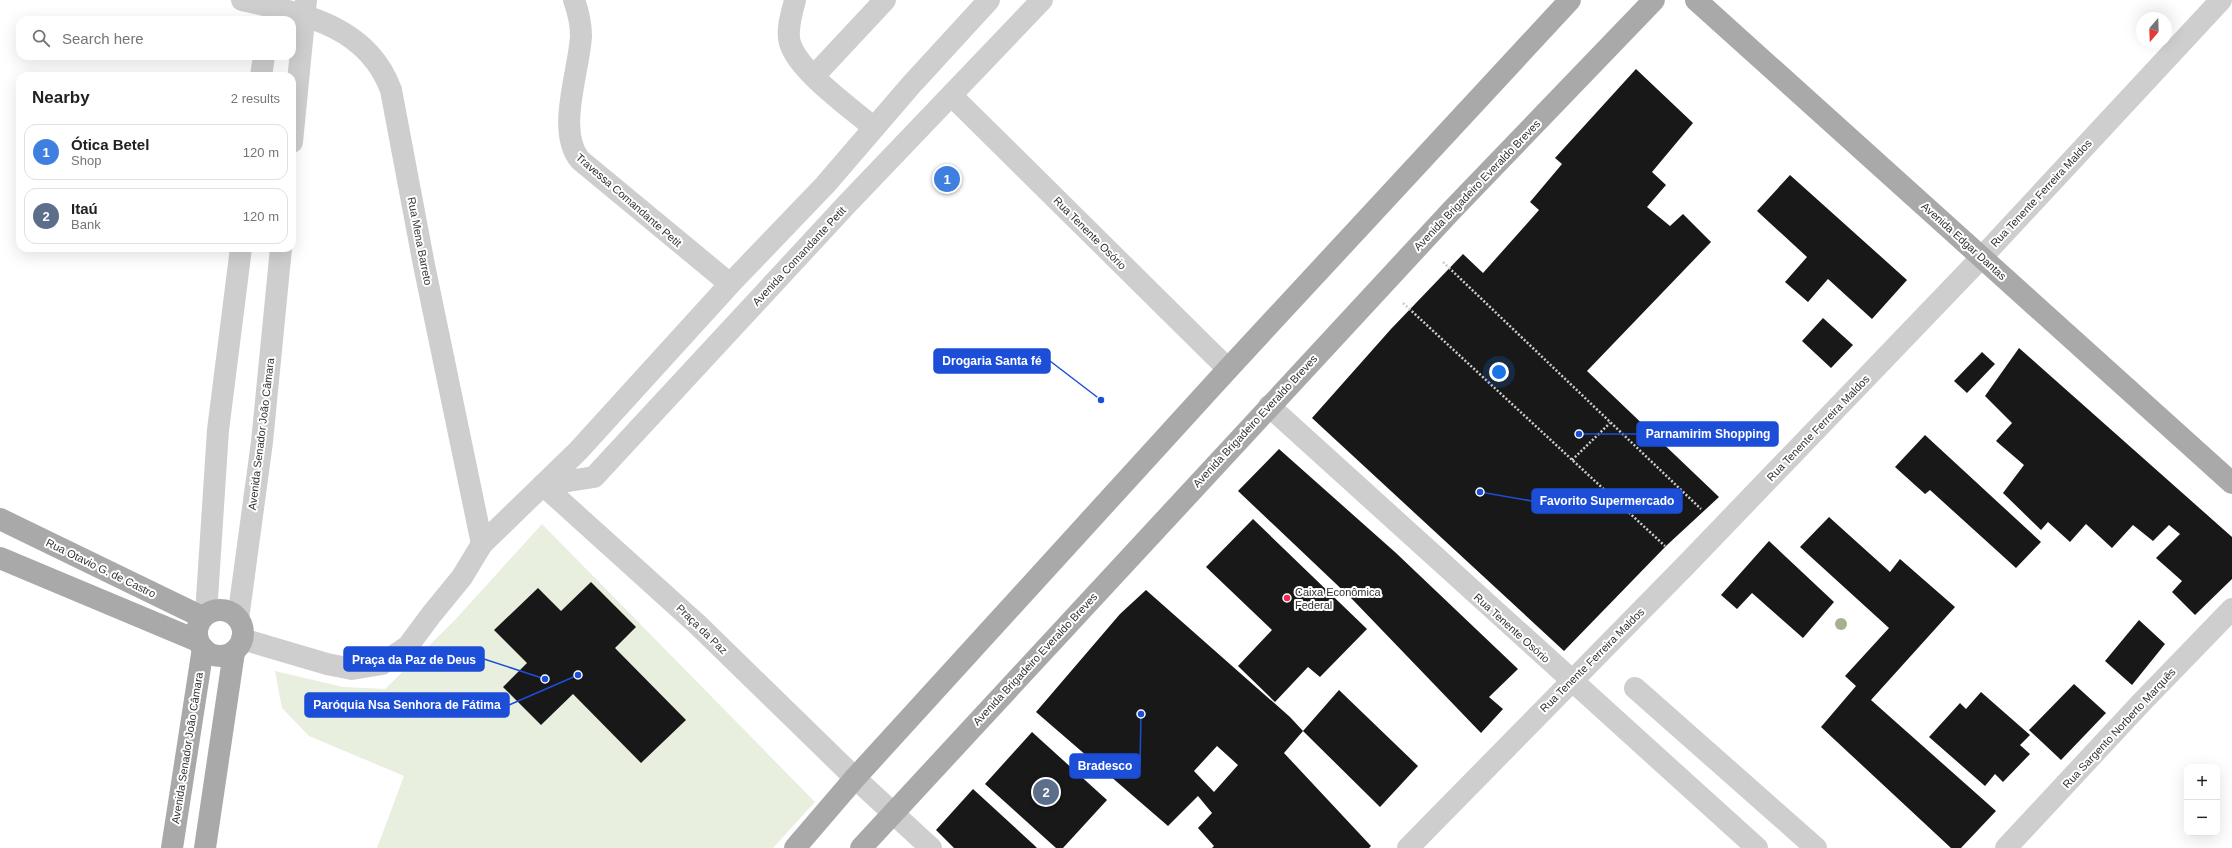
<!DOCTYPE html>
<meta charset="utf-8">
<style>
body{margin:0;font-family:Arial,sans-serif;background:#f2f2f2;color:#202124}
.controls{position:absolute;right:12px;bottom:12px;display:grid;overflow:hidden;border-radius:8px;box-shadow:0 4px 16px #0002}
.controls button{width:36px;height:36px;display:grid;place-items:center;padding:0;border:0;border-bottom:1px solid #e0e0e0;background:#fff;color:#202124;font:20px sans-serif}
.compass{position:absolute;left:2136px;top:12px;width:36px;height:36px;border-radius:50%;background:#fff;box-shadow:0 4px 16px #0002;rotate:199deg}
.you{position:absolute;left:1499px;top:372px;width:14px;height:14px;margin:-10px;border:3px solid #fff;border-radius:50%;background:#1a73e8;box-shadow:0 0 0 6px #1a73e833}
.badge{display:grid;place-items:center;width:26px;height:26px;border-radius:50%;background:#db2777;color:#fff;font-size:13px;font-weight:700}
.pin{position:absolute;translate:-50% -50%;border:2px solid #fff;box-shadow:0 1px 4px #0006}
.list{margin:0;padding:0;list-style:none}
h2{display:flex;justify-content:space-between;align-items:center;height:52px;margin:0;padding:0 16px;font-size:17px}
h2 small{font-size:13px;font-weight:400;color:#757577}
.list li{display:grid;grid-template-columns:26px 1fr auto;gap:12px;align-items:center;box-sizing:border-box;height:56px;margin:0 8px 8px;padding:0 8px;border:1px solid #e0e0e0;border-radius:12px}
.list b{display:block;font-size:15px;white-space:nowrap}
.list p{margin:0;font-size:13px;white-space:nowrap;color:#757577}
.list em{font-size:13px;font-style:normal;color:#757577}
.icon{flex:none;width:22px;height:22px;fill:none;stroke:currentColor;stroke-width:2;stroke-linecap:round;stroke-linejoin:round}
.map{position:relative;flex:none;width:2232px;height:848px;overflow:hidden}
.search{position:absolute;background:#fff;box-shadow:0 4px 16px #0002;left:16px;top:16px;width:280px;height:44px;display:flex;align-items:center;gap:10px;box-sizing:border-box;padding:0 14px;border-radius:12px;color:#757577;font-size:15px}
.panel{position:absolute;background:#fff;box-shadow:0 4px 16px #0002;left:16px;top:72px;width:280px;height:180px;border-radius:12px}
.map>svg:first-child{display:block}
</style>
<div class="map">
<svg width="2232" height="848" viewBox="0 0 2232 848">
<rect width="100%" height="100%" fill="#fff"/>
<path fill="#e9efdf" d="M542 524 815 802 773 848H377L404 776 309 736 282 708 275 671 343 687 385 689 453 622Z"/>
<g fill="#181818" fill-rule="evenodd">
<path d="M1636 69 1693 123 1652 172 1666 185 1647 207 1670 226 1683 214 1711 242 1587 371 1719 497 1666 546 1564 651 1312 418 1391 329 1463 254 1483 273 1539 210 1530 202 1562 164 1555 158Z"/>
<path d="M1790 175 1907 280 1872 319 1828 279 1808 302 1785 282 1807 257 1757 211Z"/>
<path d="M1823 318 1853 345 1831 368 1802 341Z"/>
<path d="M2019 348 2232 537V579L2195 615 2172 592 2182 581 2156 558 2180 534 2169 525 2153 541 2133 525 2112 548 2086 524 2070 542 2048 522 2041 530 2003 493 2024 465 1996 441 2012 423 1985 396Z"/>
<path d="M1982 352 1995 364 1967 393 1954 381Z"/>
<path d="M1925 435 2041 542 2016 568 1930 490 1925 494 1895 467Z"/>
<path d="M1279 449 1396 553 1518 669 1489 697 1503 709 1481 733 1353 600 1238 491Z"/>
<path d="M1829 517 1890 572 1900 559 1955 607 1871 700 1996 811 1961 848H1951L1821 727 1856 686 1845 676 1889 628 1800 547Z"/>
<path d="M1253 519 1367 629 1320 677 1308 667 1275 702 1238 666 1272 630 1206 567Z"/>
<path d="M1769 541 1834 602 1803 638 1752 593 1737 609 1721 595Z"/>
<path d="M591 582 636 627 615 648 686 720 641 763 573 694 541 725 503 687 527 663 494 630 538 588 561 611Z"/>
<path d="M1146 590 1290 717 1303 731 1339 690 1418 766 1380 807 1303 731 1284 753 1371 846 1369 848H1212L1214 846 1198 828 1212 813 1198 796 1168 826 1036 712 1120 614ZM1217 746 1238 765 1214 792 1194 771Z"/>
<path d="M2139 620 2165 644 2132 685 2105 661Z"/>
<path d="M2074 684 2106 713 2061 760 2029 730Z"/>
<path d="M1981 692 2030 735 2020 745 2030 754 2003 782 1995 774 1985 786 1929 737 1960 703 1966 709Z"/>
<path d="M1032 732 1107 800 1063 848H1056L985 784Z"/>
<path d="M973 789 1034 845 1037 848H954L936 830Z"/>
</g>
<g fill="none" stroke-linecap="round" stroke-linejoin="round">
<g stroke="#cecece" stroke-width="2.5" stroke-dasharray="2 2" stroke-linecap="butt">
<path d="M1443 262 1701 509"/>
<path d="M1403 303 1665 546"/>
<path d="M1572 460 1610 423"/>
</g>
<g stroke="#cecece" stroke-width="22">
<path d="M242 0C303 14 367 25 391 90L424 265 482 544"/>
<path d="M574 0C578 11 581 24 581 36 579 72 556 131 580 160L730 284"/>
<path d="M795 0C792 13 786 30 790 43 798 71 851 108 874 128"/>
<path d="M261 76 264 56"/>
<path d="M814 76 885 0"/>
<path d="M952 96 1228 369"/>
<path d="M292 142 306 0"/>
<path d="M1269 406 1757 848"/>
<path d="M543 485 594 477 847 204 1042 0"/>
<path d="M543 485 698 625 855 778 931 848"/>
<path d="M206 614 218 430 241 248"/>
<path d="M238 619 262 442 281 248"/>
<path d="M242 639 327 664 352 669 382 664 408 646 431 615 462 577 482 544 578 451 730 284 825 185 911 85 989 0"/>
<path d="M1635 688 1816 848"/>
<path d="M1408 848 1686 565 1982 257 2221 0"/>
<path d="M2006 848 2141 703 2232 609"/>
</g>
<g stroke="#a9a9a9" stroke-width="22">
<path d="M1696 0 2232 483"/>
<path d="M0 519 202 617"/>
<path d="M0 558 198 641"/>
<circle cx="220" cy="633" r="23"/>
<path d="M172 848 203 648"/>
<path d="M205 848 234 652"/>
<path d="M795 848 855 778 1228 369 1570 0"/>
<path d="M861 848 1452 210 1654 0"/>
</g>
</g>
<circle fill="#a4b193" cx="1841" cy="624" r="6"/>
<circle fill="#f4284e" stroke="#fff" stroke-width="1.5" cx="1287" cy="598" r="4"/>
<g text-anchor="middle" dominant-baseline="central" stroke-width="4" stroke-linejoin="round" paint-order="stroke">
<g font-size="11" fill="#313131" stroke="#fff">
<text transform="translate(1477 185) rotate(-46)">Avenida Brigadeiro Everaldo Breves</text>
<text transform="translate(2041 193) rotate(-47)">Rua Tenente Ferreira Maldos</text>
<text transform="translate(629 200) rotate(41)">Travessa Comandante Petit</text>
<text transform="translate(1090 233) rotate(45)">Rua Tenente Osório</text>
<text transform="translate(420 241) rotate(79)">Rua Mena Barreto</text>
<text transform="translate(1964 241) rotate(42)">Avenida Edgar Dantas</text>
<text transform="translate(799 256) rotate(-47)">Avenida Comandante Petit</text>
<text transform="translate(1255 421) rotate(-47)">Avenida Brigadeiro Everaldo Breves</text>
<text transform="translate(1818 428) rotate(-46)">Rua Tenente Ferreira Maldos</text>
<text transform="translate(261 434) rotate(-83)">Avenida Senador João Câmara</text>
<text transform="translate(101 568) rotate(26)">Rua Otavio G. de Castro</text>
<text transform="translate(1512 628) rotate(42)">Rua Tenente Osório</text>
<text transform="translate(702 629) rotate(44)">Praça da Paz</text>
<text transform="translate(1035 659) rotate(-47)">Avenida Brigadeiro Everaldo Breves</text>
<text transform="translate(1592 660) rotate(-45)">Rua Tenente Ferreira Maldos</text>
<text transform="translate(2119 728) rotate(-47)">Rua Sargento Norberto Marquês</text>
<text transform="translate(187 748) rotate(-81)">Avenida Senador João Câmara</text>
</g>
<g font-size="11" fill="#313131" stroke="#fff" text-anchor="start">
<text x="1295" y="592">Caixa Econômica<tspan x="1295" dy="13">Federal</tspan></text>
</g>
</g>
<path fill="none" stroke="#1d4ed8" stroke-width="1.5" d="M1101 400L1050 361M1579 434L1637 434M1480 492L1532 501M545 679L484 659M578 675L509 705M1141 714L1140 766"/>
<g fill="#1d4ed8" stroke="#fff" stroke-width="1.5">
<circle cx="1101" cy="400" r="4"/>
<circle cx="1579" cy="434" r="4"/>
<circle cx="1480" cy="492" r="4"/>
<circle cx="545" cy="679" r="4"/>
<circle cx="578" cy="675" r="4"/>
<circle cx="1141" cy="714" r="4"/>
</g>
<g fill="#1d4ed8" stroke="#1d4ed8" stroke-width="1.5">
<rect x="934" y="349" width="116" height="24" rx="4"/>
<rect x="1637" y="422" width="141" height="24" rx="4"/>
<rect x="1532" y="489" width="150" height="24" rx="4"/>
<rect x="344" y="647" width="140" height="24" rx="4"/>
<rect x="305" y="693" width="204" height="24" rx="4"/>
<rect x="1070" y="754" width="70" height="24" rx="4"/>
</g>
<g font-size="12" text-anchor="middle" font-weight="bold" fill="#fff">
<text x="992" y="365">Drogaria Santa fé</text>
<text x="1708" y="438">Parnamirim Shopping</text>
<text x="1607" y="505">Favorito Supermercado</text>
<text x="414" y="664">Praça da Paz de Deus</text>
<text x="407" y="709">Paróquia Nsa Senhora de Fátima</text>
<text x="1105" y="770">Bradesco</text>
</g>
</svg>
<div class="controls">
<button>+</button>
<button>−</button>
</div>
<svg class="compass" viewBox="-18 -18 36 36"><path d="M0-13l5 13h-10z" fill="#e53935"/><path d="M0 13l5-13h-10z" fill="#757577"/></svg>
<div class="you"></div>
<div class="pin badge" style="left:947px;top:179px;background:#3f7fe0">1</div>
<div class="pin badge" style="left:1046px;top:792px;background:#5c6f8a">2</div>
<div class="search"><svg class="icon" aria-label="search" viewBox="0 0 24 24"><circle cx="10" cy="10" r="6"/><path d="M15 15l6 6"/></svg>Search here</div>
<section class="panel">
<h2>Nearby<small>2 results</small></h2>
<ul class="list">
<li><span class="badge" style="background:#3f7fe0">1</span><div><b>Ótica Betel</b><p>Shop</p></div><em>120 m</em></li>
<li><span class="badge" style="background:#5c6f8a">2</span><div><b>Itaú</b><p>Bank</p></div><em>120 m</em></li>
</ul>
</section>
</div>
